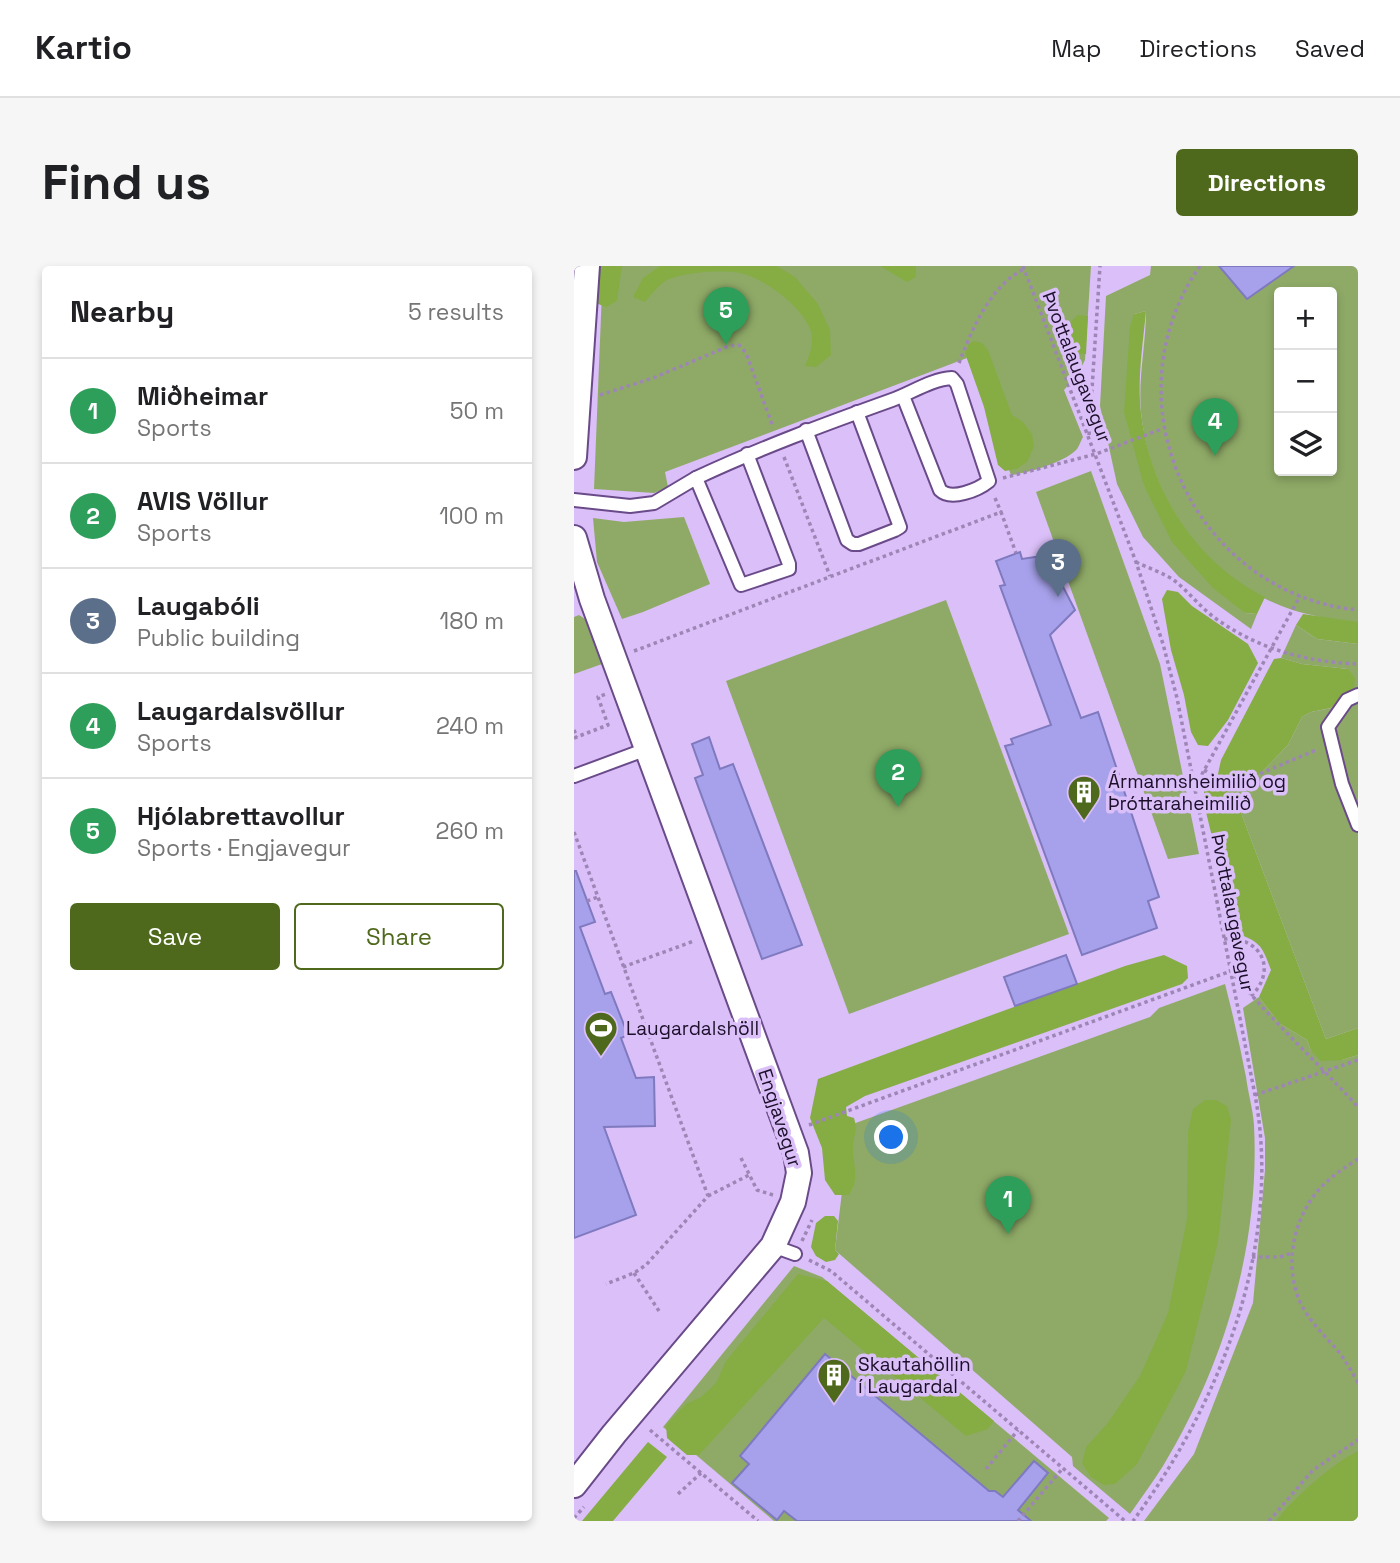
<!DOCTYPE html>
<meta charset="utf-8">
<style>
body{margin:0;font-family:"Space Grotesk",sans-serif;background:#f6f6f6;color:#202124}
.controls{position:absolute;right:21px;top:21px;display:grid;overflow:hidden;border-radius:7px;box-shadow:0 4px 10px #0003}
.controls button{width:63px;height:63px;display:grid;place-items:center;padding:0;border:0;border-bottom:2px solid #e0e0e0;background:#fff;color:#202124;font:35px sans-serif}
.you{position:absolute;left:318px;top:872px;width:24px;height:24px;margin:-18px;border:5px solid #fff;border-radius:50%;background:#1a73e8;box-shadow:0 0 0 10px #1a73e833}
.badge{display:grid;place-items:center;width:46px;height:46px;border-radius:50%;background:#4f691c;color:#fff;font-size:23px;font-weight:700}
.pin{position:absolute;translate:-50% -58px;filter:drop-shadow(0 2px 4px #0008)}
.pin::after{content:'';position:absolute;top:37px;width:24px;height:21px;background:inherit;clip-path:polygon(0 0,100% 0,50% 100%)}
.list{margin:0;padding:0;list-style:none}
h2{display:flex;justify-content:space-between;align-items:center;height:91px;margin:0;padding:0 28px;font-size:30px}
h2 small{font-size:23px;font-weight:400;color:#757577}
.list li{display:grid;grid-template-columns:46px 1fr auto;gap:21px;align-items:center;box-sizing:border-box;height:105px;padding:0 28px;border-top:2px solid #e0e0e0}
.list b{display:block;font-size:26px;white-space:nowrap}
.list p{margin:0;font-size:23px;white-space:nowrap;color:#757577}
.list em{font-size:23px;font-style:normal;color:#757577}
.actions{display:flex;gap:14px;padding:21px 28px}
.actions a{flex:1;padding:16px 0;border:2px solid #4f691c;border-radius:7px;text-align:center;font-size:24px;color:#4f691c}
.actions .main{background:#4f691c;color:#fff}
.icon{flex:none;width:38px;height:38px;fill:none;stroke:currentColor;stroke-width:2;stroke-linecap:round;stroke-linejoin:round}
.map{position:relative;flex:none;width:784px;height:1255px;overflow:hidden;border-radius:7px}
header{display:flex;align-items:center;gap:42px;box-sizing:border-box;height:98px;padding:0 35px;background:#fff;border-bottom:2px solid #e0e0e0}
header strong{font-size:33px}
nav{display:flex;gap:38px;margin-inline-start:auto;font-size:24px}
.intro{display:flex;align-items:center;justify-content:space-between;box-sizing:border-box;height:168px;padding:0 42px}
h1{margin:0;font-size:49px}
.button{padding:18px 32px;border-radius:7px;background:#4f691c;color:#fff;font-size:24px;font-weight:700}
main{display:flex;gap:42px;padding:0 42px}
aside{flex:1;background:#fff;border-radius:7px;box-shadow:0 4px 10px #0003}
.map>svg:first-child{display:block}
</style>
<header>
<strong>Kartio</strong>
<nav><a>Map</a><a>Directions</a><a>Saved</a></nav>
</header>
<div class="intro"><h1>Find us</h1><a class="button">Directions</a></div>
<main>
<aside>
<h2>Nearby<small>5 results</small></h2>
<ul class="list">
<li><span class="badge" style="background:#2e9e5b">1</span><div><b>Miðheimar</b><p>Sports</p></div><em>50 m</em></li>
<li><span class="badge" style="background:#2e9e5b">2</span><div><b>AVIS Völlur</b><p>Sports</p></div><em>100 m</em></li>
<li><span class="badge" style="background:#5c6f8a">3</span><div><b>Laugabóli</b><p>Public building</p></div><em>180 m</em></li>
<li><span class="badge" style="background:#2e9e5b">4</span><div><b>Laugardalsvöllur</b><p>Sports</p></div><em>240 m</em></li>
<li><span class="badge" style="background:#2e9e5b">5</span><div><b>Hjólabrettavollur</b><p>Sports · Engjavegur</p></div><em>260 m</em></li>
</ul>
<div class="actions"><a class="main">Save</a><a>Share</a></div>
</aside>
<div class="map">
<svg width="784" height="1255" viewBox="0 0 784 1255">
<rect width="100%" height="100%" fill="#dabff8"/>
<g fill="#8faa67" fill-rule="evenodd">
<path d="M29 0H517L511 94 504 108 490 124 509 171C506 176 505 182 501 185 488 197 454 207 437 209L393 92 91 206 94 221 80 227 20 223Z"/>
<path d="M577 0H784V356C771 358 755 353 742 350 646 332 576 241 567 146 564 112 572 78 572 45L560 48 570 220 671 347 683 348 677 363 605 311 569 271 543 218 526 140 532 30 576 9ZM705 26H758V205H705Z"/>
<path d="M517 205 586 398 625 588 594 593 462 226Z"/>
<path d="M110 251 136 318 69 346 48 353 23 296 19 252 50 256Z"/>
<path d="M372 334 495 668 275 748 152 415Z"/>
<path d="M5 349 11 353 28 398 0 408V351Z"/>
<path d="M722 359 743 373 784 378V762L752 773 660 528 680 514 714 479 728 451 737 446 758 442 774 403 728 398 707 392Z"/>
<path d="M651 718C659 749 666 780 672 811 674 827 679 843 680 859 686 979 651 1097 589 1200 579 1216 567 1232 556 1248L499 1200 498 1191 261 984 276 859 576 751 585 742Z"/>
<path d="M685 731 705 757 733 774 737 785 768 794 784 789V1255H570L620 1188 679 1037 691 904V872L669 742Z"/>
<path d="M220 1000 248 1011 535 1252 532 1255H200L89 1161Z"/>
</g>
<g fill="#86ac44">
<path d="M23 0H48L43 35 32 41 19 36Z"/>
<path d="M86 0H203L221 11 244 38 256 64 257 89 242 101 231 100C236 88 241 75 236 63 228 41 192 14 170 8 152 3 105 6 90 16 83 21 76 30 71 36L59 31 69 12Z"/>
<path d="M306 0H342V11L333 16Z"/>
<path d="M572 45C569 78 563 113 567 147 576 224 621 296 691 331L683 348 671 347 639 322 598 276 570 220 550 146 556 60 560 48Z"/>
<path d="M504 49 514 50 512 88H497L491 76V61Z"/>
<path d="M400 75 408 77 414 84 438 149 449 156 458 168 460 180 453 196 442 203 431 205 424 199 410 141 391 87 395 78Z"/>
<path d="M593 324 604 326 618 340 674 378 684 397 654 454 634 480 624 479 617 466 610 429 597 384 588 333Z"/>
<path d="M729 348 784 356V378L743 373 722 359Z"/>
<path d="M707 392 728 398 774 403 781 412 780 423 757 442 737 446 728 451 714 479 680 514 660 528 752 773 784 762V789L768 794 747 795 737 785 733 774 705 757 685 731 697 704C687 676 685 676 657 665L653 632 630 538V525L642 517 647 494 693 406 700 393Z"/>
<path d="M590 689 613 700 614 712 608 718 291 830 272 841 273 850 280 852C284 865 280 867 279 879 278 900 287 910 275 929H261L251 914 248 882 236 852 244 813 551 700Z"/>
<path d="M631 834H642L653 840 657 854 644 976 612 1105 563 1198 541 1218 530 1219 517 1211 508 1197 512 1181 533 1158 566 1110 594 1047 613 953 614 866 619 843Z"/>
<path d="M251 950H260L264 955 261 984 265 988 261 994 252 996 242 990 237 981 242 957Z"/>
<path d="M224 1008 253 1015 420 1155 414 1163 392 1170 250 1052 125 1189H113L93 1172 92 1159 112 1138 127 1131 142 1117 152 1095Z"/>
<path d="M74 1176 93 1191 39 1255H8Z"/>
<path d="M784 1185V1255H702C719 1232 758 1198 784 1185Z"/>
</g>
<g fill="#a6a1ea" stroke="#7f79bf" stroke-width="2">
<path d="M645 0H720L673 33Z"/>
<path d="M446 286 448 293 488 287 485 313 501 344 476 369 507 452 524 446 585 631 574 635 583 662 508 689 431 480 439 478 437 473 477 459 426 320 431 319 422 295Z"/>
<path d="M135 471 146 503 159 498 228 679 188 693 121 512 129 509 118 478Z"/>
<path d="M0 605H2L21 656 6 661 31 728 37 726 54 769 47 772 62 812 80 811 81 860 30 861 62 949 0 972Z"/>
<path d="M492 689 503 718 441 740 430 711Z"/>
<path d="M251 1088 415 1225H421L429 1231 460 1195 474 1207 444 1244 457 1255H223L210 1245 203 1254 158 1217 175 1198 166 1190Z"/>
</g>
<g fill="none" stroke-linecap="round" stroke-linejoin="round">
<defs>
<g id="service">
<path d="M232 164 273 274 279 278H285L321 264 326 261 283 146"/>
<path d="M173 188 215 298V303L167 319 122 212C186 182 251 158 318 134 337 127 358 113 378 112L383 118 415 215C404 224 377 235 366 224L329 130"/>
<path d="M0 234 56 240 80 237 122 212"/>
<path d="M784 429 773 434 754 461 768 518 784 559"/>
<path d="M0 510 73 483"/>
<path d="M199 980 221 988"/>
</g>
<g id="minor">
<path d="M0 191 13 0"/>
<path d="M0 272 18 333 222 887 225 907 219 936 199 980 40 1168 0 1219"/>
</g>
</defs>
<use href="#service" stroke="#6a4a89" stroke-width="16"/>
<use href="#minor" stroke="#6a4a89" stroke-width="28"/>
<g stroke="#9d86b5" stroke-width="3.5" stroke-dasharray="3.5 3.5" stroke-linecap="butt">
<path d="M449 0 562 296 589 378 603 432 681 829C709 977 647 1136 559 1255"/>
<path d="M626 0C531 135 620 328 784 344"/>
<path d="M385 97C398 63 416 20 450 3"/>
<path d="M26 129 79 112 155 80 165 79 172 87 199 161"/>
<path d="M515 169 526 0"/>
<path d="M210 191 256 310"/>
<path d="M429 212 522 188 590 162"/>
<path d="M421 232 427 246"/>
<path d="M562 296C574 302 590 307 601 315 615 326 626 341 641 352 684 383 732 396 784 398"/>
<path d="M60 385 427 246 442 287"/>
<path d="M0 464 3 471"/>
<path d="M0 472 34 459 24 431 32 428"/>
<path d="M630 504 657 520 742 484"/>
<path d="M621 521 726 330"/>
<path d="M0 566 134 930 72 999 60 1007 32 1018"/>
<path d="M13 635 24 631"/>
<path d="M650 673C687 670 704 704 677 730"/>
<path d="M49 701 120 675"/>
<path d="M681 829 784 794"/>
<path d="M235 859 657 705C696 753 742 795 784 841"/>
<path d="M167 892 183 924 199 929"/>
<path d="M784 893C768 903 750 915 739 931 717 961 711 1005 727 1038 736 1056 751 1070 764 1085 772 1095 778 1106 784 1117"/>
<path d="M134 930 175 909"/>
<path d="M228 975 238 954"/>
<path d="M678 991H706L718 987"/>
<path d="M235 994 257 1005 551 1255"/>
<path d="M60 1007 85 1045"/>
<path d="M76 1164 184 1255"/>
<path d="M412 1203 444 1164"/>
<path d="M104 1228 127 1207"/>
<path d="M0 1252 10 1241"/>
<path d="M444 1255 489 1202"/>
<path d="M695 1255 739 1204 784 1174"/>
</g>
<use href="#service" stroke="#fff" stroke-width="12"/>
<use href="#minor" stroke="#fff" stroke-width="24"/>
</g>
<defs>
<symbol id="building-pin" viewBox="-11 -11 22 30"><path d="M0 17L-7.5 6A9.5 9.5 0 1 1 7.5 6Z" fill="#4f691c" stroke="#dabff8"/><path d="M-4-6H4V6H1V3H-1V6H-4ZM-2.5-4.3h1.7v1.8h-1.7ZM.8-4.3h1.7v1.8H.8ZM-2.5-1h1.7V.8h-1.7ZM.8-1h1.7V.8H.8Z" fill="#fff"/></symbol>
<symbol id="stadium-pin" viewBox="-11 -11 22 30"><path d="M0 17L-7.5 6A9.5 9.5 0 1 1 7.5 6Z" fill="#4f691c" stroke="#dabff8"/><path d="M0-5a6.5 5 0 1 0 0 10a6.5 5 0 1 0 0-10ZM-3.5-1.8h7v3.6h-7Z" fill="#fff"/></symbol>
</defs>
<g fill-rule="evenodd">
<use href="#building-pin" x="491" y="507" width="38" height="52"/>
<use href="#stadium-pin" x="8" y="743" width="38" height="52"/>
<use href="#building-pin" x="241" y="1090" width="38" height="52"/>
</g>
<g text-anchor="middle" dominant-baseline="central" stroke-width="7" stroke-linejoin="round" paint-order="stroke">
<g font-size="19" fill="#1c0f29" stroke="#dabff8">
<text transform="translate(503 101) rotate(69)">Þvottalaugavegur</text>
<text transform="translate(659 647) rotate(79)">Þvottalaugavegur</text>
<text transform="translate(206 852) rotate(72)">Engjavegur</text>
</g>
<g font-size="19" fill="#1c0f29" stroke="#dabff8" text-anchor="start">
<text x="534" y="515">Ármannsheimilið og<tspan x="534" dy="22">Þróttaraheimilið</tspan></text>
<text x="52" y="762">Laugardalshöll</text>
<text x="284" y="1098">Skautahöllin<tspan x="284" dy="22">í Laugardal</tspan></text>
</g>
</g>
</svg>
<div class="controls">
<button>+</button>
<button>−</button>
<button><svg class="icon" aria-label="layers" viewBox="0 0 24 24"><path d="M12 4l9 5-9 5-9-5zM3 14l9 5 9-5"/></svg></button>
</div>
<div class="you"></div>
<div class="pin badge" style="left:434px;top:968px;background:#2e9e5b">1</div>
<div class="pin badge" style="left:324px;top:541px;background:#2e9e5b">2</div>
<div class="pin badge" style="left:484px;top:331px;background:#5c6f8a">3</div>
<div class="pin badge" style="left:641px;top:190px;background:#2e9e5b">4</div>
<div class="pin badge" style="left:152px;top:79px;background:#2e9e5b">5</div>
</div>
</main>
